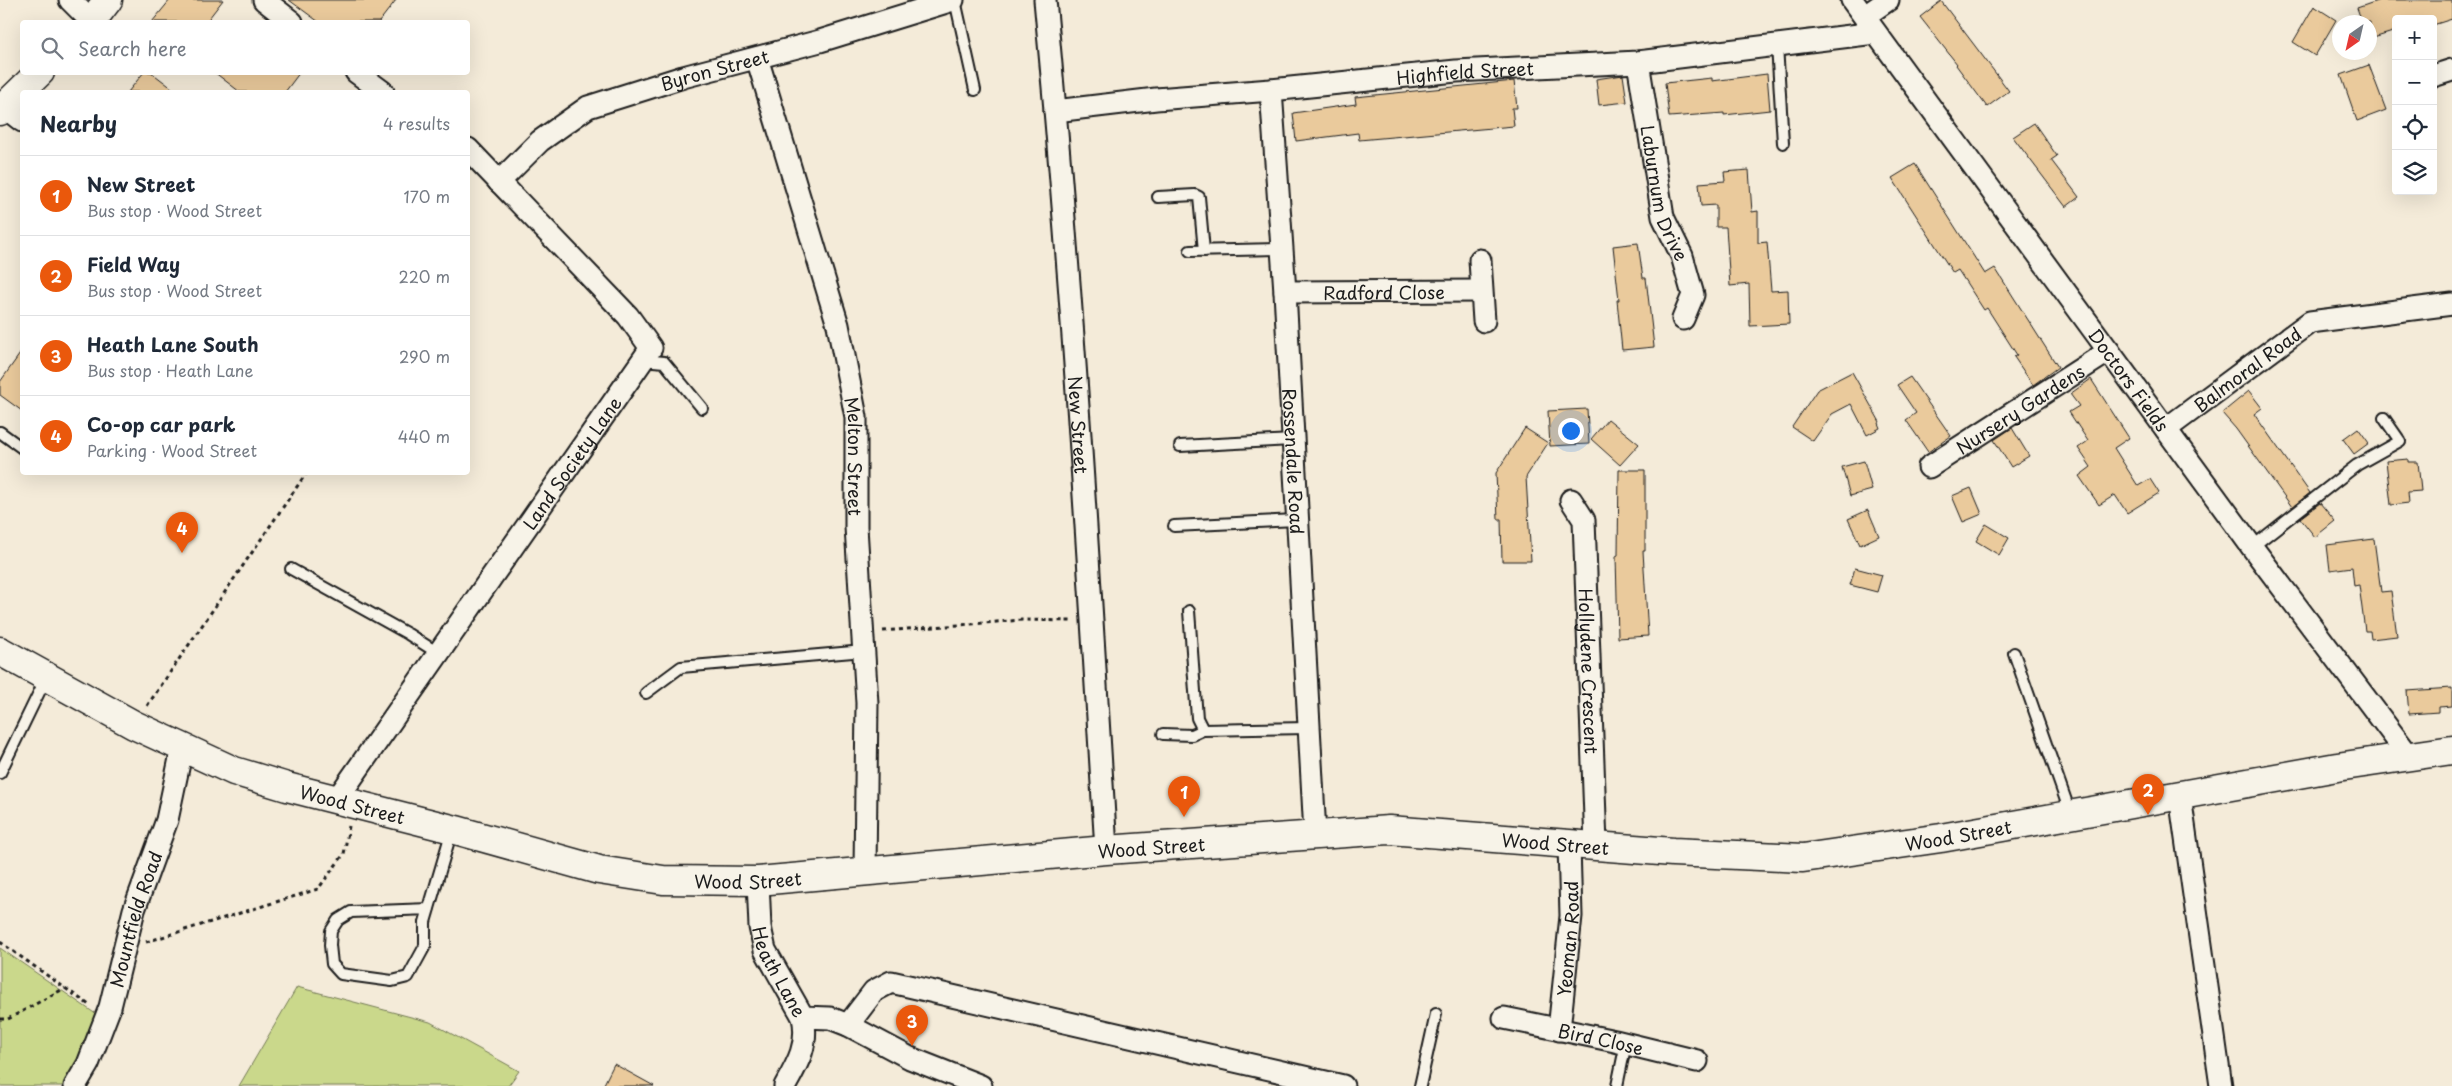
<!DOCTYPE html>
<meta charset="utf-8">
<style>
body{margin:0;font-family:"Playpen Sans",sans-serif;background:#f6f6f7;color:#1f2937}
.controls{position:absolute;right:15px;top:15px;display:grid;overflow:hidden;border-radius:5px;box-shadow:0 5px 20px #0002}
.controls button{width:45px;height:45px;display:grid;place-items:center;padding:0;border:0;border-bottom:1px solid #e0e1e3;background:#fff;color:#1f2937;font:25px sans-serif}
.compass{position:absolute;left:2332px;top:15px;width:45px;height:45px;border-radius:50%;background:#fff;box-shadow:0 5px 20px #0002;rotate:214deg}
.you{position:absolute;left:1570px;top:430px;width:18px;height:18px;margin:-12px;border:4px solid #fff;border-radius:50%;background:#1a73e8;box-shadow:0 0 0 8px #1a73e833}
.badge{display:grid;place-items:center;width:32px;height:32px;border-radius:50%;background:#ea580c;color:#fff;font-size:16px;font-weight:700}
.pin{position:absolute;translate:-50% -41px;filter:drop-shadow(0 1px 2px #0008)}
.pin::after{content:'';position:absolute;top:26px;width:18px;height:15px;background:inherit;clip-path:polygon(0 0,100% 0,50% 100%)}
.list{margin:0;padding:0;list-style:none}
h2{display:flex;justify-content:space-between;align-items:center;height:65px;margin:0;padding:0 20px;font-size:21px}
h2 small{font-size:16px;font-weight:400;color:#747a83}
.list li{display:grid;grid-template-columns:32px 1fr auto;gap:15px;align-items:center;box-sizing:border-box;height:80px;padding:0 20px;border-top:1px solid #e0e1e3}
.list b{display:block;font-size:19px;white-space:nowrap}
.list p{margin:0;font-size:16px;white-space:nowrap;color:#747a83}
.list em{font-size:16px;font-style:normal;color:#747a83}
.icon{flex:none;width:28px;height:28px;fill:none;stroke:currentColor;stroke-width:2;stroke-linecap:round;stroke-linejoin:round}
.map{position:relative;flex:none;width:2452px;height:1086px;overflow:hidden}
.search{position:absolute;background:#fff;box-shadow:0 5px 20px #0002;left:20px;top:20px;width:450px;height:55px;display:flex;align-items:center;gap:12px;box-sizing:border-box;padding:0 18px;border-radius:5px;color:#747a83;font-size:19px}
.panel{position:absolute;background:#fff;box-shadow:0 5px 20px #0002;left:20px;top:90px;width:450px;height:385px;border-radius:5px}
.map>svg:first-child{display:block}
</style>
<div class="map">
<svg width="2452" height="1086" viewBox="0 0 2452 1086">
<rect width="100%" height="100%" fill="#f4ebd9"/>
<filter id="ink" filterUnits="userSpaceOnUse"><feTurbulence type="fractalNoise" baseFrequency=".02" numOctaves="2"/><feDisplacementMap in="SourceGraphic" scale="10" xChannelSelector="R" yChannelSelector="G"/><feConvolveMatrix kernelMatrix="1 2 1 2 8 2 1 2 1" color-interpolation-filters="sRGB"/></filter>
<g filter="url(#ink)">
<g fill="#cad88b" stroke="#737a54">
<path d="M0 948 103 1019 69 1086H0Z"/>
<path d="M297 987 430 1022 519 1071 508 1086H239Z"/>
</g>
<g fill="#eaca9c" stroke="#1c1c1c">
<path d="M170 0H223L206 22H152Z"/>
<path d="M289 0H396L379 22H319Z"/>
<path d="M2380 0H2452V19L2433 25V19H2396V31L2370 39V22H2362L2357 8Z"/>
<path d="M1941 1 2009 91 1987 107 1956 65 1957 64 1920 17Z"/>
<path d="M2314 6 2336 20 2315 56 2293 42Z"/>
<path d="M2369 65 2386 110 2357 121 2341 75Z"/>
<path d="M144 72H151L177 92H128Z"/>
<path d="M214 72H300L285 92H240Z"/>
<path d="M1767 74 1770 110 1724 115V113L1669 117 1665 83 1712 78V81Z"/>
<path d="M1623 75 1627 102 1599 105 1596 79Z"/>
<path d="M1514 81 1517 108H1512L1514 126 1359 140 1358 133 1296 141 1293 113 1356 104 1355 97Z"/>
<path d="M2034 123 2057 156 2051 160 2079 197 2066 207 2013 137Z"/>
<path d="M1915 164 1985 274 1995 268 2058 367 2033 385 2014 357 2017 355 1987 308 1984 310 1958 270 1953 273 1892 178Z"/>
<path d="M1749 170 1752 212 1758 211V243L1767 242 1771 291 1788 290 1789 324 1750 326 1749 284 1730 286 1726 227H1716V205L1701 206 1699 183 1725 181 1724 172Z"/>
<path d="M1638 243 1643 278H1646L1654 347 1622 350 1617 300H1619L1613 246Z"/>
<path d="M22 351V411L0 395V382Z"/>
<path d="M1852 372 1880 422 1878 423 1880 428 1867 435 1851 404 1832 414 1813 441 1792 427 1817 390Z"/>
<path d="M1910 377 1951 436 1928 452 1906 420 1916 413 1897 385Z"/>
<path d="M2091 379 2129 438 2114 448 2138 486 2150 479 2159 493 2127 513 2115 495 2099 505 2079 476 2091 467 2078 448 2088 441 2069 412 2079 406 2070 394Z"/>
<path d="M2249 391 2262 408 2254 414 2310 493 2292 507 2236 429 2222 413Z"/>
<path d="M1587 409 1589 444 1550 446 1548 411Z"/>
<path d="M1608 419 1639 444 1620 465 1591 439Z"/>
<path d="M1525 428 1548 443 1526 477 1531 561H1502L1501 519H1498L1496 473Z"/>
<path d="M2012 428 2029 456 2011 467 1994 440Z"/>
<path d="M2358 428 2369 443 2354 454 2343 439Z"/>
<path d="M2408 459V462H2418L2421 491 2408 492 2409 503 2391 505 2386 461Z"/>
<path d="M1864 461 1872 490 1850 496 1842 467Z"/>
<path d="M1619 470H1645V551H1643L1648 636 1618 638 1616 556 1618 555Z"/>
<path d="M1971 488 1982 514 1963 522 1952 496Z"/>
<path d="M2320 503 2335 521 2315 537 2300 518Z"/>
<path d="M1868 510 1879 536 1860 545 1848 519Z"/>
<path d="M1986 524 2009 538 1999 555 1976 541Z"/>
<path d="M2374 539 2381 592 2391 591 2397 636 2371 639 2370 631H2365L2359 585 2354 586 2352 567 2330 570 2327 545Z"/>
<path d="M1855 568 1882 575 1877 592 1850 585Z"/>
<path d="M2452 688V706L2439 707V712L2409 714 2407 691Z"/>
<path d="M614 1064 654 1086H603Z"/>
</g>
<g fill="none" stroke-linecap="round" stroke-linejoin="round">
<defs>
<g id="lane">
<path d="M955 0 975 90"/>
<path d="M1777 45 1783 143"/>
<path d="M1158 197 1195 195 1199 197 1204 251"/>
<path d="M1190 251 1282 249"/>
<path d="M643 360 664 362 702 408"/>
<path d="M0 432 22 448"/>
<path d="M1180 446 1292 440"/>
<path d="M1174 526 1297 520"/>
<path d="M2252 547 2357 465 2400 441 2384 418"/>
<path d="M291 569 408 634 438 653"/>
<path d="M1189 611 1197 718 1203 730 1309 728"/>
<path d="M2014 653 2071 815"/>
<path d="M646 693 681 667 864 651"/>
<path d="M1163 734 1192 735 1203 730"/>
<path d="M0 773 46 678"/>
<path d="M429 909 351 912 338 920 331 931 330 945 332 964 341 974 392 981 408 977 425 946V922L452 830"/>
<path d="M1420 1086 1436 1014"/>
<path d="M1617 1086 1626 1043"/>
</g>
<g id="street">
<path d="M70 0 92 22"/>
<path d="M264 0 292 22"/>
<path id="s1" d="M1045 0C1072 283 1089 566 1106 850"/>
<path id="s2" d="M1852 0 2252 547 2409 756"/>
<path d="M1865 16 1888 0"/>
<path id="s3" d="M757 58 838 325 856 417V527L867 703 865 870"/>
<path id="s4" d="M1638 62 1663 217 1682 256 1693 295 1683 319"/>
<path d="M356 72 383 92"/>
<path d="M2433 76 2452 70"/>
<path id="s5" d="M1271 90 1285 292 1315 834"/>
<path d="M4 107 22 121"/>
<path id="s6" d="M1055 111 1156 99 1271 90 1456 71 1638 62 1875 33"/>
<path id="s7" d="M499 182 540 141 588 107 683 77 820 41 953 0"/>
<path d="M1480 260 1484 321"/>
<path id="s8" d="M1285 292 1481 291"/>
<path id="s9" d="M2166 429 2310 322 2452 304"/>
<path id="s10" d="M1929 467 2109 351"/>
<path id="s11" d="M1571 500 1584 520 1596 845"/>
<path d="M2180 796 2221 1086"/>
<path id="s12" d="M337 799 651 348 628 316 468 149"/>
<path id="s13" d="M758 881 760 927 765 950 803 1017 830 1018 848 1025 910 1058 981 1086"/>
<path id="s14" d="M1504 1018 1615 1041 1697 1061"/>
<path d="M848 1025 874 991 891 982 1343 1086"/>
<path id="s15" d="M1559 1030 1571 916 1569 845"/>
<path id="s16" d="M75 1086 88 1064 110 1007 134 910 167 820 182 749"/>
<path d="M785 1086C798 1063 809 1044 803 1017"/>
</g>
<g id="secondary">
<path d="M91 22 108 0"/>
<path d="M0 111 40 72"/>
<path id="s17" d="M0 651 134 725 234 771 287 787 456 830 599 870 663 880 758 881 1106 850 1389 830 1673 852 1803 858 1941 838 2337 767 2452 750"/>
</g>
</defs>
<use href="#lane" stroke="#1c1c1c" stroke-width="14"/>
<use href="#street" stroke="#1c1c1c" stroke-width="25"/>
<use href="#secondary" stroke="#1c1c1c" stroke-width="31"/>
<g stroke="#1c1c1c" stroke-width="3" stroke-dasharray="4 4" stroke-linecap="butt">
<path d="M883 631 1022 620 1072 621"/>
<path d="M147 706 307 472"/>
<path d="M0 942 89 1005"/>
<path d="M146 942 318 889 344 854 349 826"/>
<path d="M0 1019H8L65 988"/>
</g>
<use href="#lane" stroke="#f7f3e8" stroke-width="10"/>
<use href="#street" stroke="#f7f3e8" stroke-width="21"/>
<use href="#secondary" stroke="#f7f3e8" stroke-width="28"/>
</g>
</g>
<g text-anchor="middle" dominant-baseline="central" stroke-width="4" stroke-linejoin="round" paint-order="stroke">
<g font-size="18" fill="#1c1c1c" stroke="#f7f3e8">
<text stroke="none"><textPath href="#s7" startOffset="249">Byron Street</textPath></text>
<text stroke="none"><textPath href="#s6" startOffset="412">Highfield Street</textPath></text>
<text stroke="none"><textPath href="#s4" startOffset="134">Laburnum Drive</textPath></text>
<text stroke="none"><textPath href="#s8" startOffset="99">Radford Close</textPath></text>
<text stroke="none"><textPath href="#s9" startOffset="101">Balmoral Road</textPath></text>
<text stroke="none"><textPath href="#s2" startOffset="470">Doctors Fields</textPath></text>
<text stroke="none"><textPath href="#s10" startOffset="108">Nursery Gardens</textPath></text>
<text stroke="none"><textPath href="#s1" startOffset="426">New Street</textPath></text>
<text stroke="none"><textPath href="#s3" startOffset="412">Melton Street</textPath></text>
<text stroke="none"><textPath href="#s12" startOffset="410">Land Society Lane</textPath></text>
<text stroke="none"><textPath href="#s5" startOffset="372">Rossendale Road</textPath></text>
<text stroke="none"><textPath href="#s11" startOffset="175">Hollydene Crescent</textPath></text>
<text stroke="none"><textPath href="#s17" startOffset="386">Wood Street</textPath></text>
<text stroke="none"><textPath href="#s17" startOffset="2006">Wood Street</textPath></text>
<text stroke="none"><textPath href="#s17" startOffset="1601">Wood Street</textPath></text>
<text stroke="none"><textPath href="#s17" startOffset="1196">Wood Street</textPath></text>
<text stroke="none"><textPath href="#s17" startOffset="791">Wood Street</textPath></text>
<text stroke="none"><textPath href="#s16" startOffset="178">Mountfield Road</textPath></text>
<text stroke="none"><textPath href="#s15" startOffset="92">Yeoman Road</textPath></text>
<text stroke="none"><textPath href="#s13" startOffset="95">Heath Lane</textPath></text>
<text stroke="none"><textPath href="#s14" startOffset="99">Bird Close</textPath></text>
</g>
</g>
</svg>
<div class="controls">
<button>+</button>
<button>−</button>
<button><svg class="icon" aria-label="locate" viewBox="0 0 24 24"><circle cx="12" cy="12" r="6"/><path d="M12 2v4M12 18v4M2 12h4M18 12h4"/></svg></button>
<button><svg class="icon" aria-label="layers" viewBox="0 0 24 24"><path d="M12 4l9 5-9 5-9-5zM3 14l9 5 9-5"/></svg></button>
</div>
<svg class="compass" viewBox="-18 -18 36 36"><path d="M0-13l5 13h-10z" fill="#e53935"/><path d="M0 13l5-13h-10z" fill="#747a83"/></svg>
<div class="you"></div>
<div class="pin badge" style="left:1184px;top:817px">1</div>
<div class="pin badge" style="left:2148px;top:815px">2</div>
<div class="pin badge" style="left:912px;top:1046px">3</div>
<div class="pin badge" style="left:182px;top:553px">4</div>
<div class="search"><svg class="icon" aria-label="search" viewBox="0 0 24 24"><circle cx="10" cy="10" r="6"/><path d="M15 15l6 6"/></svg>Search here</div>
<section class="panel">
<h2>Nearby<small>4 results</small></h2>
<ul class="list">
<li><span class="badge">1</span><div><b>New Street</b><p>Bus stop · Wood Street</p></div><em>170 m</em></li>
<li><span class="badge">2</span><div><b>Field Way</b><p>Bus stop · Wood Street</p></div><em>220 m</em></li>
<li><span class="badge">3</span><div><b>Heath Lane South</b><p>Bus stop · Heath Lane</p></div><em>290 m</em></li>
<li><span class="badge">4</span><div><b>Co-op car park</b><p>Parking · Wood Street</p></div><em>440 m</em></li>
</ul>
</section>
</div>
